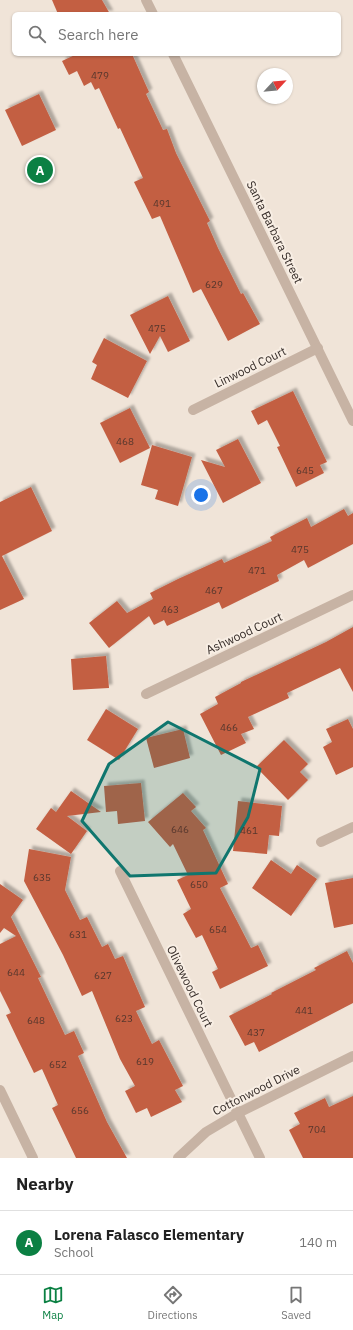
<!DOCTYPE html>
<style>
body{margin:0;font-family:"IBM Plex Sans",sans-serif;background:#f2f2f2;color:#222}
.compass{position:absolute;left:257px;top:68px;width:36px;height:36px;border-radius:50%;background:#fff;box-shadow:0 1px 3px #0004;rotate:64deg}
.you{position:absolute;left:201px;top:495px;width:14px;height:14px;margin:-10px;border:3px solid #fff;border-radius:50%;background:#1a73e8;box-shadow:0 0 0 6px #1a73e833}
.badge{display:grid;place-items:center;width:26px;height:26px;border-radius:50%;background:#0b8043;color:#fff;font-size:13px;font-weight:700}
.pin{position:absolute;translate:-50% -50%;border:2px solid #fff;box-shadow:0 1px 4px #0006}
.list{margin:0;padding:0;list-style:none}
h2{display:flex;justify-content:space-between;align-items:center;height:52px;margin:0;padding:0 16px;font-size:17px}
h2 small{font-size:13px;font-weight:400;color:#767676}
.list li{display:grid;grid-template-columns:26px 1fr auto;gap:12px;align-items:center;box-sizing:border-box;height:64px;padding:0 16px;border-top:1px solid #e0e0e0}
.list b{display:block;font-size:15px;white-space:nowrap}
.list p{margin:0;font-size:13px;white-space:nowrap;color:#767676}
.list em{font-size:13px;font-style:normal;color:#767676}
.icon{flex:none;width:22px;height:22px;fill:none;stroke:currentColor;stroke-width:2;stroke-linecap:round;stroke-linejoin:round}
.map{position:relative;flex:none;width:353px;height:1158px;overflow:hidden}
.search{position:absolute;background:#fff;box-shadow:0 1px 3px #0004;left:12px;right:12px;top:12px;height:44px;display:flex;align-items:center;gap:10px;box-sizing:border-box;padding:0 14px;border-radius:6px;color:#767676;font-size:15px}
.sheet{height:116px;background:#fff}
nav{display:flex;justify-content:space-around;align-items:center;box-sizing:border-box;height:56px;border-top:1px solid #e0e0e0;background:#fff;font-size:11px;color:#767676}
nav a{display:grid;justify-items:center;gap:2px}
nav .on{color:#0b8043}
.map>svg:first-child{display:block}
</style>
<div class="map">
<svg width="353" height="1158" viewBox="0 0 353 1158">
<defs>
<filter id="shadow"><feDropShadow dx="3.5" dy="-3.5" stdDeviation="1" flood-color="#0004"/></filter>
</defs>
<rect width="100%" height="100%" fill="#f0e4d8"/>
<g fill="#c35f43" filter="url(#shadow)">
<path d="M52 0H102L110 14H58Z"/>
<path d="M77 54H132L149 92 146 94 163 130 167 129 176 153 210 221 207 223 218 248 241 294 243 293 260 324 228 341 201 289 193 293 160 216 152 219 134 182 143 178 120 128 118 129 99 88 95 90 91 82 84 86 77 71 69 75 62 61Z"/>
<path d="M39 94 56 130 22 146 5 110Z"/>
<path d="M168 296 190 341 168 352 160 336 150 354 130 315Z"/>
<path d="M104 338 147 361 128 398 91 379 97 365 92 362Z"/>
<path d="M293 391 327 462 320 465 324 473 296 487 277 447 280 446 267 420 258 425 251 411Z"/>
<path d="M130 408 150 448 120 463 100 423Z"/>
<path d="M238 439 261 483 223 503 201 460 225 467 216 450Z"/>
<path d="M152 445 192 457 178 506 155 499 158 490 141 485Z"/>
<path d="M31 487 52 531 2 556 24 599 0 610V502Z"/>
<path d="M344 509 348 516 353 513V544L308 568 304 560 277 575 279 581 222 609 219 602 167 626 164 620 154 625 149 616 109 648 89 623 117 601 127 613 153 599 150 593 178 579 222 559 224 563 272 541 270 537 307 518 311 527Z"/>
<path d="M353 627V692L340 668 287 693 289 698 248 717 254 729 241 734 246 743 221 755 200 714 218 704 215 697 241 683V682L326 642Z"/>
<path d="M106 656 109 688 73 690 71 659Z"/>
<path d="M106 709 138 729 119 760 87 740Z"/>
<path d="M348 719 353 729V767L336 775 323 747 332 742 326 729Z"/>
<path d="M183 729 190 758 154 768 146 738Z"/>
<path d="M284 740 308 764 300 772 308 780 288 800 256 767Z"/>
<path d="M141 783 145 821 118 824 117 811 106 812 104 786Z"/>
<path d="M71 791 101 812 67 816 87 831 71 854 36 829 51 808 56 812Z"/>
<path d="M183 793 196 807 191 811 206 828 203 830 228 884 220 888 251 948 258 945 268 966 220 989 212 972 218 969 202 935 196 938 183 914 191 909 177 880 188 875 173 844 170 847 148 822Z"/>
<path d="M238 801 282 806 279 836 269 835 267 854 233 851Z"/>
<path d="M29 849 71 857 65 890 80 920 87 917 102 947 108 944 115 959 123 956 145 1007 136 1011 152 1044 159 1040 183 1086 175 1090 182 1102 151 1117 147 1108 136 1113 125 1091 135 1086 120 1059 92 991 82 996 63 955 24 881Z"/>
<path d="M271 860 291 874 297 865 317 879 291 916 252 888Z"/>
<path d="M353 878V924L334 928 325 883Z"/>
<path d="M0 884 23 900 11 917 41 977 38 978 65 1035 74 1031 84 1053 78 1056 107 1122 127 1158H76L52 1108 58 1105 42 1069 34 1073 16 1036 6 1015 11 1013 0 991V944L16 936 4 928 0 933Z"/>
<path d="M347 951 353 963V1003L259 1052 254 1042 245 1046 229 1016 272 994 271 993 316 970 314 968Z"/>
<path d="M353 1096V1158H303L289 1130 300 1124 294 1113 325 1098 329 1107Z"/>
</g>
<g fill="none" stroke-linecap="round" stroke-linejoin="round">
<g stroke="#c7b3a4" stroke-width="10">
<path d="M146 0 153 14"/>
<path d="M173 54 353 421"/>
<path d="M193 410 318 348"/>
<path d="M146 694 353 595"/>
<path d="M321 842 353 827"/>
<path d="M120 871 260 1158"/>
<path d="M0 1090 33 1158"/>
<path d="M178 1158 206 1132 238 1113 353 1056"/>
</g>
</g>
<path fill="#0f766e" fill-opacity="0.2" stroke="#0f766e" stroke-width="3" stroke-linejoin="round" d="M168 722 260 769 248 817 216 873 130 876 82 821 109 764Z"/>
<g text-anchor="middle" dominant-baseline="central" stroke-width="4" stroke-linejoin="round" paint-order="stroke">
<g font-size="10" fill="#57372d">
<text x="100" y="75">479</text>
<text x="162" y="203">491</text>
<text x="214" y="284">629</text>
<text x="157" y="328">475</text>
<text x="125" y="441">468</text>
<text x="305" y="470">645</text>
<text x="300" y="549">475</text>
<text x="257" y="570">471</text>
<text x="214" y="590">467</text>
<text x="170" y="609">463</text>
<text x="229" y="727">466</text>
<text x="180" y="829">646</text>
<text x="249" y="830">461</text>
<text x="42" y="877">635</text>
<text x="199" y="884">650</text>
<text x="218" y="929">654</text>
<text x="78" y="934">631</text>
<text x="16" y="972">644</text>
<text x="103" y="975">627</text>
<text x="304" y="1010">441</text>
<text x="124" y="1018">623</text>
<text x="36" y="1020">648</text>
<text x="256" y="1032">437</text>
<text x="145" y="1061">619</text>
<text x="58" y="1064">652</text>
<text x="80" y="1110">656</text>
<text x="317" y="1129">704</text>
</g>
<g font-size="12" fill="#332a26" stroke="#f8eee4">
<text transform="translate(275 232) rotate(64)">Santa Barbara Street</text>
<text transform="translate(250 367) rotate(-26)">Linwood Court</text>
<text transform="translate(244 633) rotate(-25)">Ashwood Court</text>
<text transform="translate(190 986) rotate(64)">Olivewood Court</text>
<text transform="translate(256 1090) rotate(-27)">Cottonwood Drive</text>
</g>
</g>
</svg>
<svg class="compass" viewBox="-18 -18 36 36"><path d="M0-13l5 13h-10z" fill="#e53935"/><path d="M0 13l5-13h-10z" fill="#767676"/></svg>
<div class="you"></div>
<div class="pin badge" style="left:40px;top:170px">A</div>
<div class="search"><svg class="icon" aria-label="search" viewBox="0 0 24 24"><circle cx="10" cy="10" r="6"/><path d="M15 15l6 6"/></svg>Search here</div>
</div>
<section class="sheet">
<h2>Nearby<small></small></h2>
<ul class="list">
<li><span class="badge">A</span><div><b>Lorena Falasco Elementary</b><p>School</p></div><em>140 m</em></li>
</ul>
</section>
<nav>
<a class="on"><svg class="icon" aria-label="map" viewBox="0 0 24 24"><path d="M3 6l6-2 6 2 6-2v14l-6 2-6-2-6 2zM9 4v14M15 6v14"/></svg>Map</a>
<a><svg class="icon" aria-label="directions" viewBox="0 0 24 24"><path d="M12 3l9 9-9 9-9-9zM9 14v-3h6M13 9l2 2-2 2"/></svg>Directions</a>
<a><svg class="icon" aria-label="saved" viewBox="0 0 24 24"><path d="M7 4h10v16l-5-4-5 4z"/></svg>Saved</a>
</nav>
